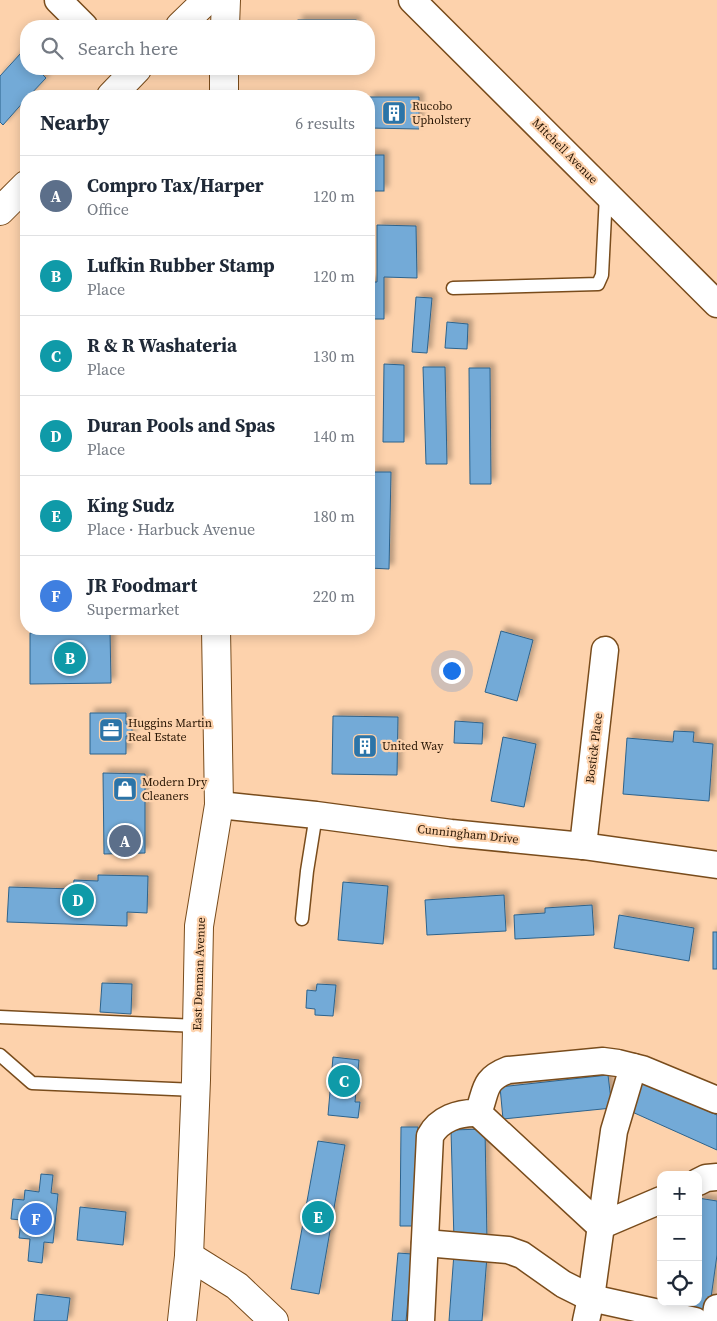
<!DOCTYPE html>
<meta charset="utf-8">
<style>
body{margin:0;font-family:"Source Serif 4",serif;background:#f6f6f7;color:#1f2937}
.controls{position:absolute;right:15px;bottom:15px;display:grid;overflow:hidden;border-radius:10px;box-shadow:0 2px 12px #0003}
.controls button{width:45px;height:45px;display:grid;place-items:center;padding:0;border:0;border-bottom:1px solid #e0e1e3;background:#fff;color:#1f2937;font:25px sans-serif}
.you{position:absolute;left:451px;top:670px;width:18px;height:18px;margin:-12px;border:4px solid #fff;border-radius:50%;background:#1a73e8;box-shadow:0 0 0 8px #1a73e833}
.badge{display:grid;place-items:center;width:32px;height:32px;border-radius:50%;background:#2b74a8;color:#fff;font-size:16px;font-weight:700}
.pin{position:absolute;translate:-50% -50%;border:2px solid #fff;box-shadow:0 1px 5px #0006}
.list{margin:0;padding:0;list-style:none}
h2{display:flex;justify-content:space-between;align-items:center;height:65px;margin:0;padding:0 20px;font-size:21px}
h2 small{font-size:16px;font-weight:400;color:#747a83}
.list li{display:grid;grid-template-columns:32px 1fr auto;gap:15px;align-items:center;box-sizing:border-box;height:80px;padding:0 20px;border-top:1px solid #e0e1e3}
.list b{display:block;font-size:19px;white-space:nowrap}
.list p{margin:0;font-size:16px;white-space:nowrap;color:#747a83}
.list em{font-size:16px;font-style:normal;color:#747a83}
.icon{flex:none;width:28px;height:28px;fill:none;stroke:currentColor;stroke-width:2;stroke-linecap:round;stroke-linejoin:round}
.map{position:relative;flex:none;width:717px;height:1321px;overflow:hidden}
.search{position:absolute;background:#fff;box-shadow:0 2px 12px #0003;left:20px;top:20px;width:355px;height:55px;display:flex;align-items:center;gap:12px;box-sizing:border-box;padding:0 18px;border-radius:20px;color:#747a83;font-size:19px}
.panel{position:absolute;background:#fff;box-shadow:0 2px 12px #0003;left:20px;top:90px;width:355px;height:545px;border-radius:20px}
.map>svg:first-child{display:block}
</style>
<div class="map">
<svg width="717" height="1321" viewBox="0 0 717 1321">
<defs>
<filter id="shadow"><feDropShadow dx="4.5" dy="-4.5" stdDeviation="2.5" flood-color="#0004"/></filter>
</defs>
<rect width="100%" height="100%" fill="#fdd2ac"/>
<g fill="#73aad7" stroke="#2d638c" filter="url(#shadow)">
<rect x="298" y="20" width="58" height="6"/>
<path d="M21 53 26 59V69H37L46 78 29 96H26V99L3 125 0 122V76Z"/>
<rect x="328" y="69" width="29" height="4"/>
<path d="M369 97H419V129L369 128Z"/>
<rect x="369" y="155" width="15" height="36"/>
<path d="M377 225 416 226 417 278 384 277V319H369V282H377Z"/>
<path d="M416 297 432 298 427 353 412 352Z"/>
<path d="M447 322 468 324 467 349 445 348Z"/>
<path d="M384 364 404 365V442H383Z"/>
<path d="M423 367H445L447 464H426Z"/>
<path d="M469 368H490L491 484H470Z"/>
<path d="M371 472H391L389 569 369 568Z"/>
<path d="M110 631 111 683 30 684V633Z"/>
<path d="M501 631 533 640 517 701 485 692Z"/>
<path d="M90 713H126V724H132V736H126V754H90Z"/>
<path d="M333 716 398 717 397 775 332 774Z"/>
<path d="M455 721 483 723 482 744 454 743Z"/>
<path d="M674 731 694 732 693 742 713 744 709 801 623 794 627 738 673 742Z"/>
<path d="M503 737 536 744 524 807 491 801Z"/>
<path d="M103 773 145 774V853L104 854Z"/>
<path d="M98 875 148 876 147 913 127 912V926L7 922 9 887 73 889 74 880 98 881Z"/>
<path d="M343 882 388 886 383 944 338 940Z"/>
<path d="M504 895 506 931 427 935 425 900Z"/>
<path d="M592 905 594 935 515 939 514 915 545 913V908Z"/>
<path d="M619 915 694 928 689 961 614 948Z"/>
<rect x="713" y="932" width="4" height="37"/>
<path d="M102 983 132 984 131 1014 100 1012Z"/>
<path d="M317 984 336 985 333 1016 315 1015V1009L306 1008 307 990 316 991Z"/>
<path d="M333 1057 359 1060 355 1102H360L358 1118 328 1115Z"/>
<path d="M608 1075 612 1108 503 1119 500 1087Z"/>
<path d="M643 1082 717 1115V1150L630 1111Z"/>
<path d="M401 1127H418L417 1226H400Z"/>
<path d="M485 1129 487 1241H454L451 1130Z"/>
<path d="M318 1141 345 1145 319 1294 291 1289Z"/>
<path d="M41 1174 53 1175 51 1193 58 1194 53 1243 44 1242 42 1263 28 1261 30 1239 19 1238 21 1220 11 1219 13 1199 24 1200 25 1190 39 1192Z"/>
<path d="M698 1198 717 1201V1255L709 1312 677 1307V1302H698Z"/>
<path d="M80 1207 126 1212 123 1245 77 1240Z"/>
<path d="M398 1253 412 1254 406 1321H392Z"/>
<path d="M454 1253 487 1256 482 1321H449Z"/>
<path d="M37 1294 70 1298 67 1321H34Z"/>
</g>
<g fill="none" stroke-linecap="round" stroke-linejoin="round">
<defs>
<g id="service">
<path d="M453 288 598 284 602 275 606 195"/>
<path d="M302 919 307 871 316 815"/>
<path d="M0 1017 197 1026"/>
<path d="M0 1055 32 1083 196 1090"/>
</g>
<g id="minor">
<path d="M58 0 84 26"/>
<path d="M412 0 717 304"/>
<path d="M219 805 316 815 451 833 583 846 717 865"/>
<path d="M583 846 605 650"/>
<path d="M478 1113 600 1226"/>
<path d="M698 1182 706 1178 717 1177"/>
<path d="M600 1226 661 1200"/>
<path d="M425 1243 508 1250 522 1255 563 1284 591 1298 695 1321"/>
<path d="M421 1321 430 1136C439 1119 459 1112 478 1113 487 1091 482 1080 508 1070L603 1061 618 1063 642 1069 717 1100"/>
<path d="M586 1321 591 1298 614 1131 633 1067"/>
<path d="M715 1321 717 1308"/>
</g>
<path id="tertiary" d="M189 1256 237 1286 274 1321"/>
<g id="secondary">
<path d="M180 26 207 0"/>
<path d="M111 96 137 69"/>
<path d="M0 211 26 185"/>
</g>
<g id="primary">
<path d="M225 26 226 0"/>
<path d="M224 96V69"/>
<path d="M182 1321 189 1256 196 1080 199 926 219 805 216 629"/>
</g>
</defs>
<use href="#service" stroke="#794c1c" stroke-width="15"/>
<use href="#minor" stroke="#794c1c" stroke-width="29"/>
<use href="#tertiary" stroke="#794c1c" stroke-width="30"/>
<use href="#secondary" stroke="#794c1c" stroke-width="30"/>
<use href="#primary" stroke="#794c1c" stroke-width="30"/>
<use href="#service" stroke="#fff" stroke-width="12"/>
<use href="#minor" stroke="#fff" stroke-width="26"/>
<use href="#tertiary" stroke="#fff" stroke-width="28"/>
<use href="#secondary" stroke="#fff" stroke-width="28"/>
<use href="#primary" stroke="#fff" stroke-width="28"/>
</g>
<defs>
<symbol id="building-square" viewBox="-11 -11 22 22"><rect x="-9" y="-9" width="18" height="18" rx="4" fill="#2b74a8" stroke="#fdd2ac"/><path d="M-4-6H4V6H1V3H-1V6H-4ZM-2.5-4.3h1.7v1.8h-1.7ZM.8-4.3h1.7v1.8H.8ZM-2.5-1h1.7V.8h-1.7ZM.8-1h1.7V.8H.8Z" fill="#fff"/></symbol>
<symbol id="office-square" viewBox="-11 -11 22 22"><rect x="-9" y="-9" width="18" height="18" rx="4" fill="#2b74a8" stroke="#fdd2ac"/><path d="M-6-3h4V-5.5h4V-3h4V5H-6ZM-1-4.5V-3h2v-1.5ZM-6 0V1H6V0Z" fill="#fff"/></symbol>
<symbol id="shop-square" viewBox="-11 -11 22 22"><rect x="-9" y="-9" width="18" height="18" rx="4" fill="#2b74a8" stroke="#fdd2ac"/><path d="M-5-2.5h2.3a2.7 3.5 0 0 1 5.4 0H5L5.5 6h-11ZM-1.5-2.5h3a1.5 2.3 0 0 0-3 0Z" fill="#fff"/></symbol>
</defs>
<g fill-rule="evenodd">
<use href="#building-square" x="380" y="99" width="28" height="28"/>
<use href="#office-square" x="97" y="716" width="28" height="28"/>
<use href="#building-square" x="351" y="732" width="28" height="28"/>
<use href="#shop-square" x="111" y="775" width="28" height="28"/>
</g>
<g text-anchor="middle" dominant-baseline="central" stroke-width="4.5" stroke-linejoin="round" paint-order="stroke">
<g font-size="12" fill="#291604" stroke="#fdd2ac" text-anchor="start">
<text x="412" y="106">Rucobo<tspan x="412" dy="14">Upholstery</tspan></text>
<text x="128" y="723">Huggins Martin<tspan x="128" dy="14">Real Estate</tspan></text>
<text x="382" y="746">United Way</text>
<text x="142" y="782">Modern Dry<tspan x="142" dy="14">Cleaners</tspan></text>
</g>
<g font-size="12" fill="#291604" stroke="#fdd2ac">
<text transform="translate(565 151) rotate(45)">Mitchell Avenue</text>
<text transform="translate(594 748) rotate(-83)">Bostick Place</text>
<text transform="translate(468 834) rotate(6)">Cunningham Drive</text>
<text transform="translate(199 974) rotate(-88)">East Denman Avenue</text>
</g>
</g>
</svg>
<div class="controls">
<button>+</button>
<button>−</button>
<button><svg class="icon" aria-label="locate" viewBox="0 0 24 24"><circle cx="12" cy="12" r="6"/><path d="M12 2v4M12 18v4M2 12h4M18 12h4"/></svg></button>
</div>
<div class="you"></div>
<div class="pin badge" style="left:125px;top:841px;background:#5c6f8a">A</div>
<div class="pin badge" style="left:70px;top:658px;background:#0f9aa8">B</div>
<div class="pin badge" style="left:344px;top:1081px;background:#0f9aa8">C</div>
<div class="pin badge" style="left:78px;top:900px;background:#0f9aa8">D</div>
<div class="pin badge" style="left:318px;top:1217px;background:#0f9aa8">E</div>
<div class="pin badge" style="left:36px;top:1219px;background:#3f7fe0">F</div>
<div class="search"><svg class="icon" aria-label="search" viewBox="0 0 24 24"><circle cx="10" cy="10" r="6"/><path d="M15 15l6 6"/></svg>Search here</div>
<section class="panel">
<h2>Nearby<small>6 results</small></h2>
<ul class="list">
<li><span class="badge" style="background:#5c6f8a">A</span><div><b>Compro Tax/Harper</b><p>Office</p></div><em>120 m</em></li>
<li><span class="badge" style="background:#0f9aa8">B</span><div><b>Lufkin Rubber Stamp</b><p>Place</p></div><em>120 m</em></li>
<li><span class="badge" style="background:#0f9aa8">C</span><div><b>R &amp; R Washateria</b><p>Place</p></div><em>130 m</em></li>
<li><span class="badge" style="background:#0f9aa8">D</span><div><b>Duran Pools and Spas</b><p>Place</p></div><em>140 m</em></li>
<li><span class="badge" style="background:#0f9aa8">E</span><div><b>King Sudz</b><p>Place · Harbuck Avenue</p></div><em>180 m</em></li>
<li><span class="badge" style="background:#3f7fe0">F</span><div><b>JR Foodmart</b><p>Supermarket</p></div><em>220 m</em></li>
</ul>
</section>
</div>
